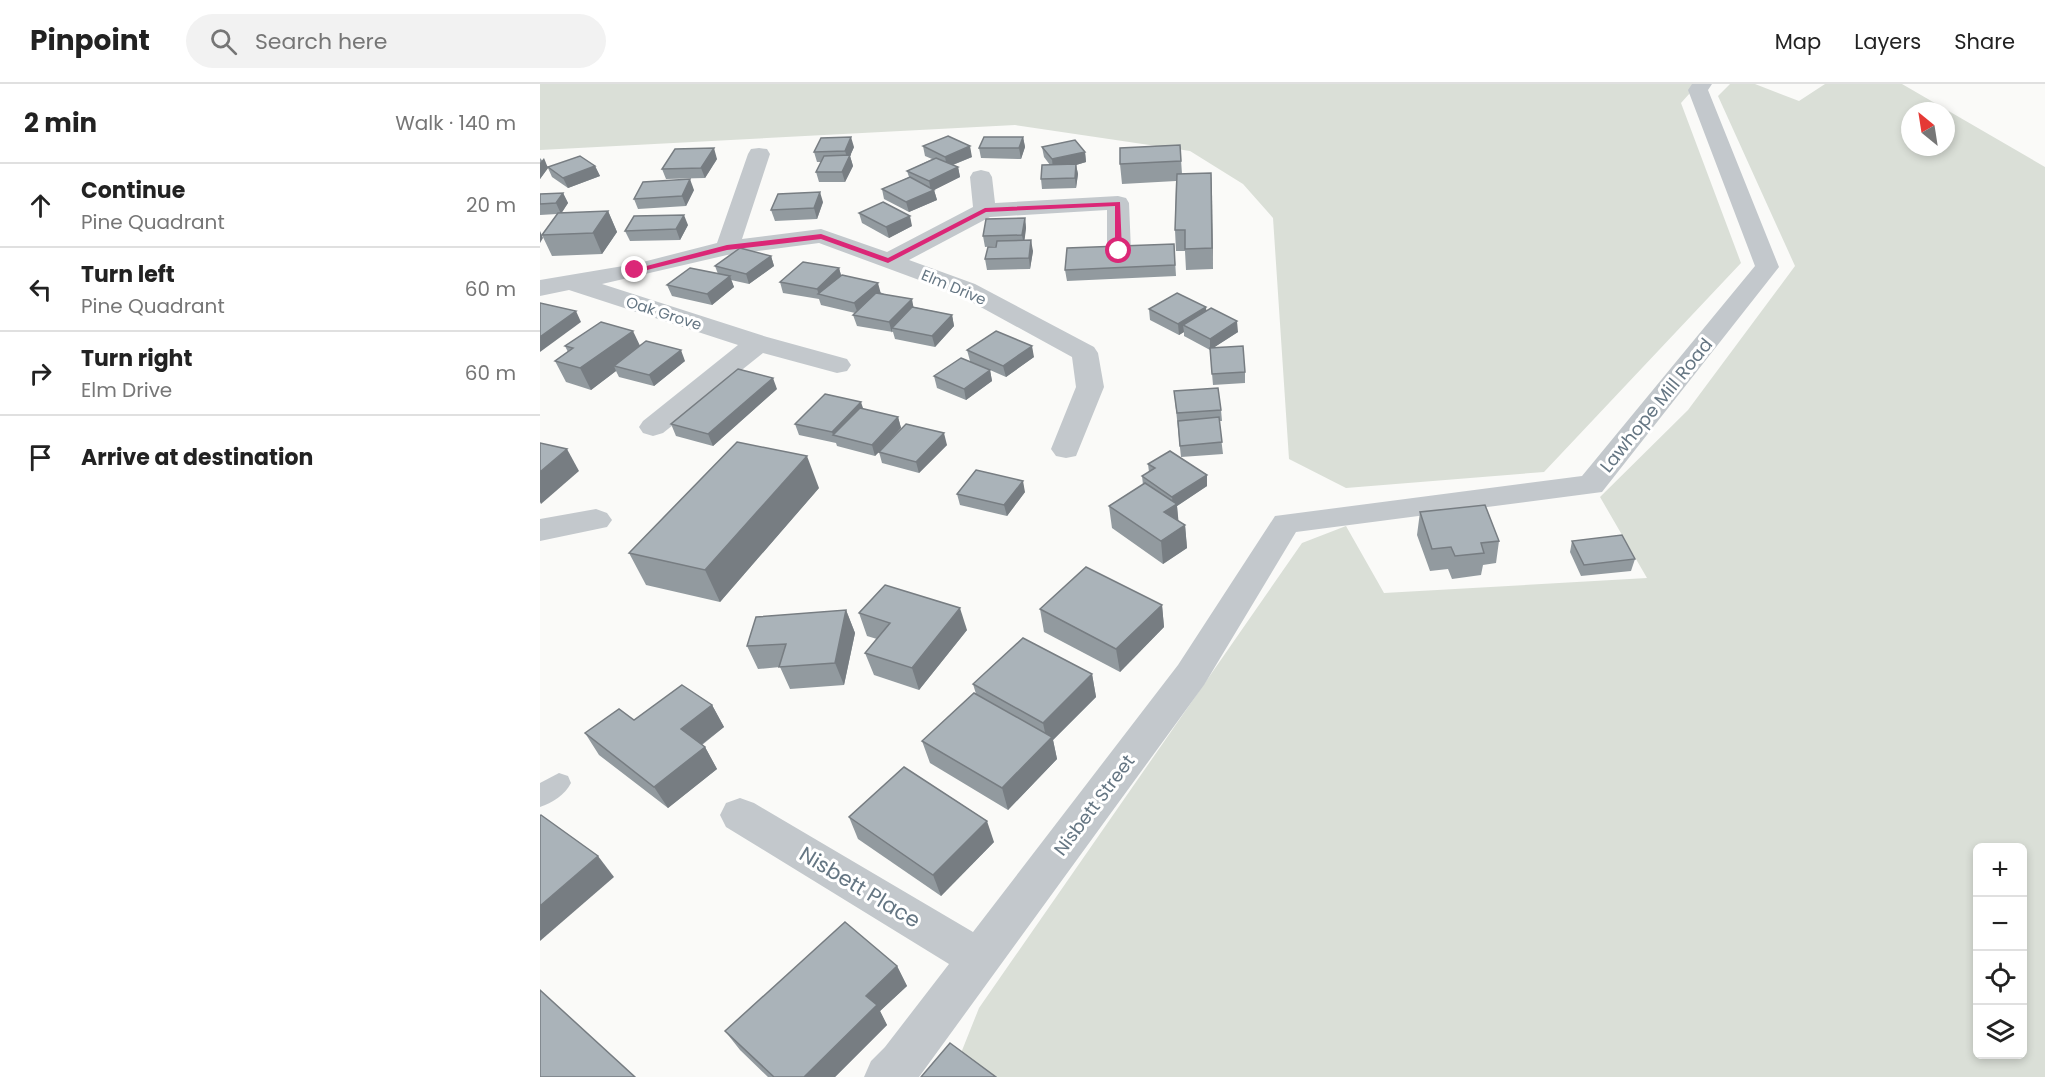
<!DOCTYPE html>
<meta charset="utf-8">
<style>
body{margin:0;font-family:Poppins,sans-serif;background:#f2f2f2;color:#222}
.controls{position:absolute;right:18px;bottom:18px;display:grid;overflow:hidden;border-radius:9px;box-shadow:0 3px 9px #0003}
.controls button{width:54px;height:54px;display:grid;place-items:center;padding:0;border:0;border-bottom:2px solid #e0e0e0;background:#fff;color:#222;font:30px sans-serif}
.compass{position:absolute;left:1361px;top:18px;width:54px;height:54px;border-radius:50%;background:#fff;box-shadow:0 3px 9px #0003;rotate:330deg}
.stop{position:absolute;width:18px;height:18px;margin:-14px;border:4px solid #db2777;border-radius:50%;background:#fff}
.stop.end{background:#db2777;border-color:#fff;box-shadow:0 2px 6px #0008}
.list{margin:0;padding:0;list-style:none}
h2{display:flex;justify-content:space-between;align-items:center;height:78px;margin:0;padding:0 24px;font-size:26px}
h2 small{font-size:20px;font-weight:400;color:#767676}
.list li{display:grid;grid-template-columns:39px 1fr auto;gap:18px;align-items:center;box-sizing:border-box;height:84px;padding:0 24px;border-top:2px solid #e0e0e0}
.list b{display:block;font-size:22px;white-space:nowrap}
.list p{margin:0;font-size:20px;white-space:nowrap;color:#767676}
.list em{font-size:20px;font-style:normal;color:#767676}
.icon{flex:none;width:33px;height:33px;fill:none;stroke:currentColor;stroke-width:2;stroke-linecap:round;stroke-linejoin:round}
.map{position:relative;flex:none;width:1505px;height:993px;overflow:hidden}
header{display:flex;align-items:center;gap:36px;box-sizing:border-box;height:84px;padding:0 30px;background:#fff;border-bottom:2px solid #e0e0e0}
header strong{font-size:28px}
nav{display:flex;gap:33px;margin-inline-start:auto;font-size:21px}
.search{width:420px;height:54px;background:#f2f2f2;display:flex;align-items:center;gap:15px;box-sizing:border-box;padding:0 21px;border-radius:33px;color:#767676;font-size:22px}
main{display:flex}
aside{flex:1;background:#fff}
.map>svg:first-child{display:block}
</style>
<header>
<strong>Pinpoint</strong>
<div class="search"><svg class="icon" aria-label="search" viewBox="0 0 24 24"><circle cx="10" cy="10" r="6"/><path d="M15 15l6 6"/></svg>Search here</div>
<nav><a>Map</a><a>Layers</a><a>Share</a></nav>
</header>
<main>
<aside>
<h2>2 min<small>Walk · 140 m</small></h2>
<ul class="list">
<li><svg class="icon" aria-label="ahead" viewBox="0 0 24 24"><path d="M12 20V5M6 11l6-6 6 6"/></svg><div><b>Continue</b><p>Pine Quadrant</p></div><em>20 m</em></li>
<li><svg class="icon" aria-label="left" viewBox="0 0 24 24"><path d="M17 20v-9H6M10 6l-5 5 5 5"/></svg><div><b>Turn left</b><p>Pine Quadrant</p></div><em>60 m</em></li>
<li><svg class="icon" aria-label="right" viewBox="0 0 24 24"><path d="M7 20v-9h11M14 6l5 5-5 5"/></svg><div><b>Turn right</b><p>Elm Drive</p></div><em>60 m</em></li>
<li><svg class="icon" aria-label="arrive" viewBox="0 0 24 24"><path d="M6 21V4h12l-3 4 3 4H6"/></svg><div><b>Arrive at destination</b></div></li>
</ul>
</aside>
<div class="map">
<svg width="1505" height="993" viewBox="0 0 1505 993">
<rect width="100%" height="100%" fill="#fafaf8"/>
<g fill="#dadfd7" fill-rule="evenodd">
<path d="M0 0H1158L1141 19 1201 179 1004 388 806 404 749 375 733 134 703 100 650 67 475 41 0 66Z"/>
<path d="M1190 0H1215L1259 17 1285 0H1362L1505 83V993H453L421 969 439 924 762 459 806 442 844 509 1107 494 1060 413 1148 326 1255 182 1178 12ZM1370 27H1406V63H1370ZM1438 764H1482V970H1438Z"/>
</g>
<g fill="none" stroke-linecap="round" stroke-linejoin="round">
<path fill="#c3c8cc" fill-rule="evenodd" d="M19 689 28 692 31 699C25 711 12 719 0 723V699Z"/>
<g fill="#c3c8cc" fill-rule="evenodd">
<path d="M1152 0H1172L1168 6 1239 183 1062 408 756 448 664 601 379 993H324L331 977 345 963 409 880 186 743 180 731 186 719 200 714 214 719 433 848 638 581 735 432 1042 392 1215 182 1148 6Z"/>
<path d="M219 64 227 65 230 70 202 155 281 145 347 168 433 123 430 93 433 88 441 86 449 88 452 93 455 119 578 112 586 114 589 119 591 167 588 172 579 174 570 172 567 167V126L450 133 369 176 435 200 554 263 558 269 564 303 536 372 526 374 516 372 511 365 536 303 532 273 417 210 279 159 187 171 62 200 227 253 307 275 311 281 307 287 297 289 223 269 123 349 113 352 103 349 99 343 103 337 198 261 29 206 0 212V196L95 180 177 159 208 70 211 65Z"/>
<path d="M56 425 67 429 72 436 67 443 0 457V435Z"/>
</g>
</g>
<g fill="#929a9f">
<path d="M483 53 485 63 481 75 441 74 439 64Z"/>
<path d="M640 61 642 90 671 89 673 185 646 186 645 167H636L635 146 636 97 582 100 580 80Z"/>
<path d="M383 62 432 73 413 81 418 83 420 93 394 106 397 116 369 128 344 115 342 105 369 93 367 87 392 75 385 72Z"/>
<path d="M314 63 310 72 313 82 305 98H279L276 88 281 78H277L274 68Z"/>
<path d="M502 63 545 68 546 78 536 81 538 90 536 104 502 105 501 95 510 81 504 73Z"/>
<path d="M0 74 8 83 55 82 60 92 28 104 12 93 8 84 0 95Z"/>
<path d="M177 75 165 94 126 95 122 85Z"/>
<path d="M154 106 146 122 98 125 94 115Z"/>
<path d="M23 109 28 119 21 129 68 127 77 148 62 170 12 172 2 151 17 130 0 131V110Z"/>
<path d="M283 118 277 135 235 137 231 126Z"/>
<path d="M319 129 372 142 349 154 322 139Z"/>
<path d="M485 134 486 144 484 156 493 167 490 185 447 186 445 175 456 162 445 163 443 152Z"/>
<path d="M148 141 140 156 90 157 85 147Z"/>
<path d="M634 160 636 192 527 197 525 186Z"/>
<path d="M231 172 234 182 209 200 191 196 194 203 172 221 132 212 127 201 178 190 175 182Z"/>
<path d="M299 184 301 191 374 223 412 231 414 242 395 263 355 255 353 248 317 242 313 231 315 229 281 221 279 215 243 209 240 198Z"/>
<path d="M666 223V227L698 248 673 264 705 288V299L673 301 670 266 644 252V248L639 251 610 236 609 225Z"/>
<path d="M25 262H100L145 277 114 302 79 293 76 287 51 306 26 298 15 277 28 268Z"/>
<path d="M427 266 494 273 466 293 450 286 452 297 426 316 397 304 394 292 430 277Z"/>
<path d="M237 305 173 362 136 352 131 340Z"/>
<path d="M634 307 681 326 682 337H679L683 370 641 373Z"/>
<path d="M323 325 358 333 361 344 350 357 407 361 379 389 342 379 339 368 335 372 297 362 296 359 259 351 255 340Z"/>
<path d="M608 380 667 391V402L637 422 638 437 645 441 647 464 623 480 572 444 569 422 603 401 602 392 609 388Z"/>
<path d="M279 404 180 518 106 501 89 469Z"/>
<path d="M485 408 467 432 420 421 417 410Z"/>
<path d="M880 428 959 457 956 479 943 481 941 491 912 495 908 485 890 487 877 451Z"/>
<path d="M1032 457 1095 475 1091 487 1041 492 1030 468Z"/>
<path d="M622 521 624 543 580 588 504 548 500 525Z"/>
<path d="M306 526 315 549 304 601 250 605 240 583 218 585 207 562Z"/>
<path d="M319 529 427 546 379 606 334 591 325 569 337 555 327 552Z"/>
<path d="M552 590 556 613 513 656 517 675 468 726 390 679 382 657 436 610 433 600Z"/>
<path d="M172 621 184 643 162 661 165 663 177 685 128 724 59 671 45 649 94 636Z"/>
<path d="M309 733 454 758 401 812 318 755Z"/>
<path d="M357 882 367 902 340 927 347 941 295 993H228L200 966 185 947Z"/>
</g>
<g fill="#777d82">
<path d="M311 53 314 63 310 72 313 82 305 98 302 88 308 76 305 67Z"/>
<path d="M483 53 485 63 481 75 479 64Z"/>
<path d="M430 62 432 73 407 83 405 73Z"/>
<path d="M174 64 177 75 165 94 161 84Z"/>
<path d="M545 68 546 78 536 81 538 90 536 104 535 94 513 86 512 75Z"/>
<path d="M4 74 8 84 0 95V79Z"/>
<path d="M55 82 60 92 28 104 23 94Z"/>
<path d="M418 83 420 93 394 106 397 116 369 128 366 118 391 107 389 97Z"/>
<path d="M671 89 672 109 673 185 672 164Z"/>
<path d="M150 95 154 106 146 122 142 112Z"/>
<path d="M280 108 283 118 277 135 274 124Z"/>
<path d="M23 109 28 119 21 130 16 119Z"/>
<path d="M68 127 77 148 62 170 53 149Z"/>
<path d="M144 131 148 141 140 156 136 145Z"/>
<path d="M370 132 372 142 349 154 346 143Z"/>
<path d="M485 134 486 144 484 161 482 151Z"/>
<path d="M0 147 3 154 0 159Z"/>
<path d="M491 156 493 167 490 185 489 174Z"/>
<path d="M231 172 234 182 209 200 206 190Z"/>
<path d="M299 184 302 195 279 211 277 205Z"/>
<path d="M190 192 194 203 172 221 167 210Z"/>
<path d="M338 199 341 210 318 230 314 219Z"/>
<path d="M372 215 374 226 352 244V249L349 238Z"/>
<path d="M666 223 667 234 643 241 644 248 639 251 638 240Z"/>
<path d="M36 227 41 238 0 268V253Z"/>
<path d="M412 231 414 242 395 263 392 252Z"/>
<path d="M697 237 698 248 670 266V255Z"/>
<path d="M93 247 103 268 74 282 76 287 51 306 40 284Z"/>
<path d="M492 262 494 273 466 293 463 282Z"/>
<path d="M141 266 145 277 114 302 109 291Z"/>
<path d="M450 286 452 297 426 316 424 305Z"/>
<path d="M233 294 237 305 173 362 168 350Z"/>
<path d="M321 318 325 330 293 351 296 360 292 348Z"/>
<path d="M358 333 361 344 335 372 332 361Z"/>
<path d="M404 349 407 361 379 389 376 378Z"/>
<path d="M27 365 39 387 1 420 0 418V388Z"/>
<path d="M267 372 279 404 180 518 165 486Z"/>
<path d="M667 391V402L637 422 639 442 624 428 633 423 632 413Z"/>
<path d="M483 397 485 408 467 432 464 421Z"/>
<path d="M645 441 647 464 623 480 621 457Z"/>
<path d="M622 521 624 543 580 588 576 565Z"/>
<path d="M420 524 427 546 379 606 372 584Z"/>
<path d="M306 526 315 549 304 601 295 579Z"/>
<path d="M552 590 556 613 513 656 517 675 468 726 462 704 507 658 503 639Z"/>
<path d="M172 621 184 643 153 667 141 645Z"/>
<path d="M165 663 177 685 128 724 114 703Z"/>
<path d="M447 737 454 758 401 812 393 791Z"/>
<path d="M58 772 74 793 0 857V822Z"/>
<path d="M357 882 367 902 340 927 347 941 295 993H264L326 912Z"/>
</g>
<g fill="#aab3b9" stroke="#777d82" stroke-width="1.5">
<path d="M408 52 430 62 405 73 383 62Z"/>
<path d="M311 53 305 67 274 68 281 54Z"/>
<path d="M444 53H483L479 64H439Z"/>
<path d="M535 56 545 68 512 75 502 63Z"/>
<path d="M640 61 641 77 580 80V64Z"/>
<path d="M174 64 161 84 122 85 135 65Z"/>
<path d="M310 71 302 88H276L284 72Z"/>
<path d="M40 72 55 82 23 94 8 83Z"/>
<path d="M396 74 418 83 389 97 367 87Z"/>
<path d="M536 80 535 94 501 95 502 81Z"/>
<path d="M671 89 672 164 645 165V146H635L637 90Z"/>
<path d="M370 93 394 106 366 118 342 105Z"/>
<path d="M150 95 142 112 94 115 103 98Z"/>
<path d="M280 108 274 124 231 126 238 110Z"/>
<path d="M23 109 16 119 0 120V110Z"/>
<path d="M343 118 370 132 346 143 319 129Z"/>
<path d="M68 127 53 149 2 151 18 129Z"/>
<path d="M144 131 136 145 85 147 94 132Z"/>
<path d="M485 134 482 151 443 152 446 135Z"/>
<path d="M491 156 489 174 445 175 448 163H456L457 157Z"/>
<path d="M634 160 635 181 525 186 527 164Z"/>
<path d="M200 164 231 172 206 190 175 182Z"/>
<path d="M263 178 299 184 277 205 240 198Z"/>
<path d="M150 184 190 192 167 210 127 201Z"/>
<path d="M302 191 338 199 314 219 278 210Z"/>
<path d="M336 209 372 215 349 238 313 231Z"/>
<path d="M637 209 666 223 638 240 609 225Z"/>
<path d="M0 219 36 227 0 253Z"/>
<path d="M372 223 412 231 392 252 352 244Z"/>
<path d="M671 224 697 237 670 255 643 241Z"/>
<path d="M61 238 93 247 40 284 15 277 33 264 25 262Z"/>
<path d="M456 247 492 262 463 282 427 266Z"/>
<path d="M106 257 141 266 109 291 74 282Z"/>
<path d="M703 262 705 288 672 290 670 264Z"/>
<path d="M421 274 450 286 424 305 394 292Z"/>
<path d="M198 285 233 294 168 350 131 340Z"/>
<path d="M678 304 681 326 637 329 634 307Z"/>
<path d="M285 310 321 318 292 348 255 340Z"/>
<path d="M320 324 358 333 332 361 293 351Z"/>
<path d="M679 333 682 358 640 362 638 337Z"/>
<path d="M366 340 404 349 376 378 339 368Z"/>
<path d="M197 358 267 372 165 486 89 469Z"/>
<path d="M0 359 27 365 0 388Z"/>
<path d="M630 367 667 391 632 413 602 392 615 384 608 380Z"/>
<path d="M436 386 483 397 464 421 417 410Z"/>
<path d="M605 399 637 420 624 428 645 441 621 457 569 422Z"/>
<path d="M945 421 959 457 941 459 944 469 915 472 911 463 892 465 880 428Z"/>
<path d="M1082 451 1095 475 1044 481 1032 457Z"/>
<path d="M546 483 622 521 576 565 500 525Z"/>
<path d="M345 501 420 524 372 584 325 569 350 539 319 529Z"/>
<path d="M306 526 295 579 239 583 246 560 207 562 216 533Z"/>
<path d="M483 554 552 590 503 639 433 600Z"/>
<path d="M142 601 172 621 141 645 165 663 114 703 45 649 79 625 94 636Z"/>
<path d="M434 609 512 653 462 704 382 657Z"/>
<path d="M364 683 447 737 393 791 309 733Z"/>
<path d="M1 731 58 772 0 822V732Z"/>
<path d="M305 838 357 882 326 912 337 921 264 993H234L185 947Z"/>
<path d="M0 906 95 993H0Z"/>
<path d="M410 959 456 993H381Z"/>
</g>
<path fill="#db2777" d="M580 118 582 167 579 169 575 167V122L446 128 348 179 281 155 187 166 95 189 91 186 187 161 281 150 348 174 445 124Z"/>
<g text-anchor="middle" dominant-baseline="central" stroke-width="6" stroke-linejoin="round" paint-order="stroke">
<g font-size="15" fill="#657683" stroke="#fff">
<text transform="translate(414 203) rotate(23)">Elm Drive</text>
<text transform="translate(124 229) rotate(18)">Oak Grove</text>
</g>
<g font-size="18" fill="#657683" stroke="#fff">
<text transform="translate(1116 321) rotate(-51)">Lawhope Mill Road</text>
<text transform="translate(554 721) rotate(-53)">Nisbett Street</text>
</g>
<g font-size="21" fill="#657683" stroke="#fff">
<text transform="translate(320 803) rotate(31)">Nisbett Place</text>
</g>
</g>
</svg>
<div class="controls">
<button>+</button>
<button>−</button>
<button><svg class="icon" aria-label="locate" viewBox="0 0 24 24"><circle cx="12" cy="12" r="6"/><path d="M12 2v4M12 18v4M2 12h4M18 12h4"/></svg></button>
<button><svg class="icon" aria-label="layers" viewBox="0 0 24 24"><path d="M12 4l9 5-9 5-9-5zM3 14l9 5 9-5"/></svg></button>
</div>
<svg class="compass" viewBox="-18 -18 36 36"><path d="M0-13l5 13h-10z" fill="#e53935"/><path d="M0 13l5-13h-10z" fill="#767676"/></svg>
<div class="stop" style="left:579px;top:167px"></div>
<div class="stop end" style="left:95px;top:186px"></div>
</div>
</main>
